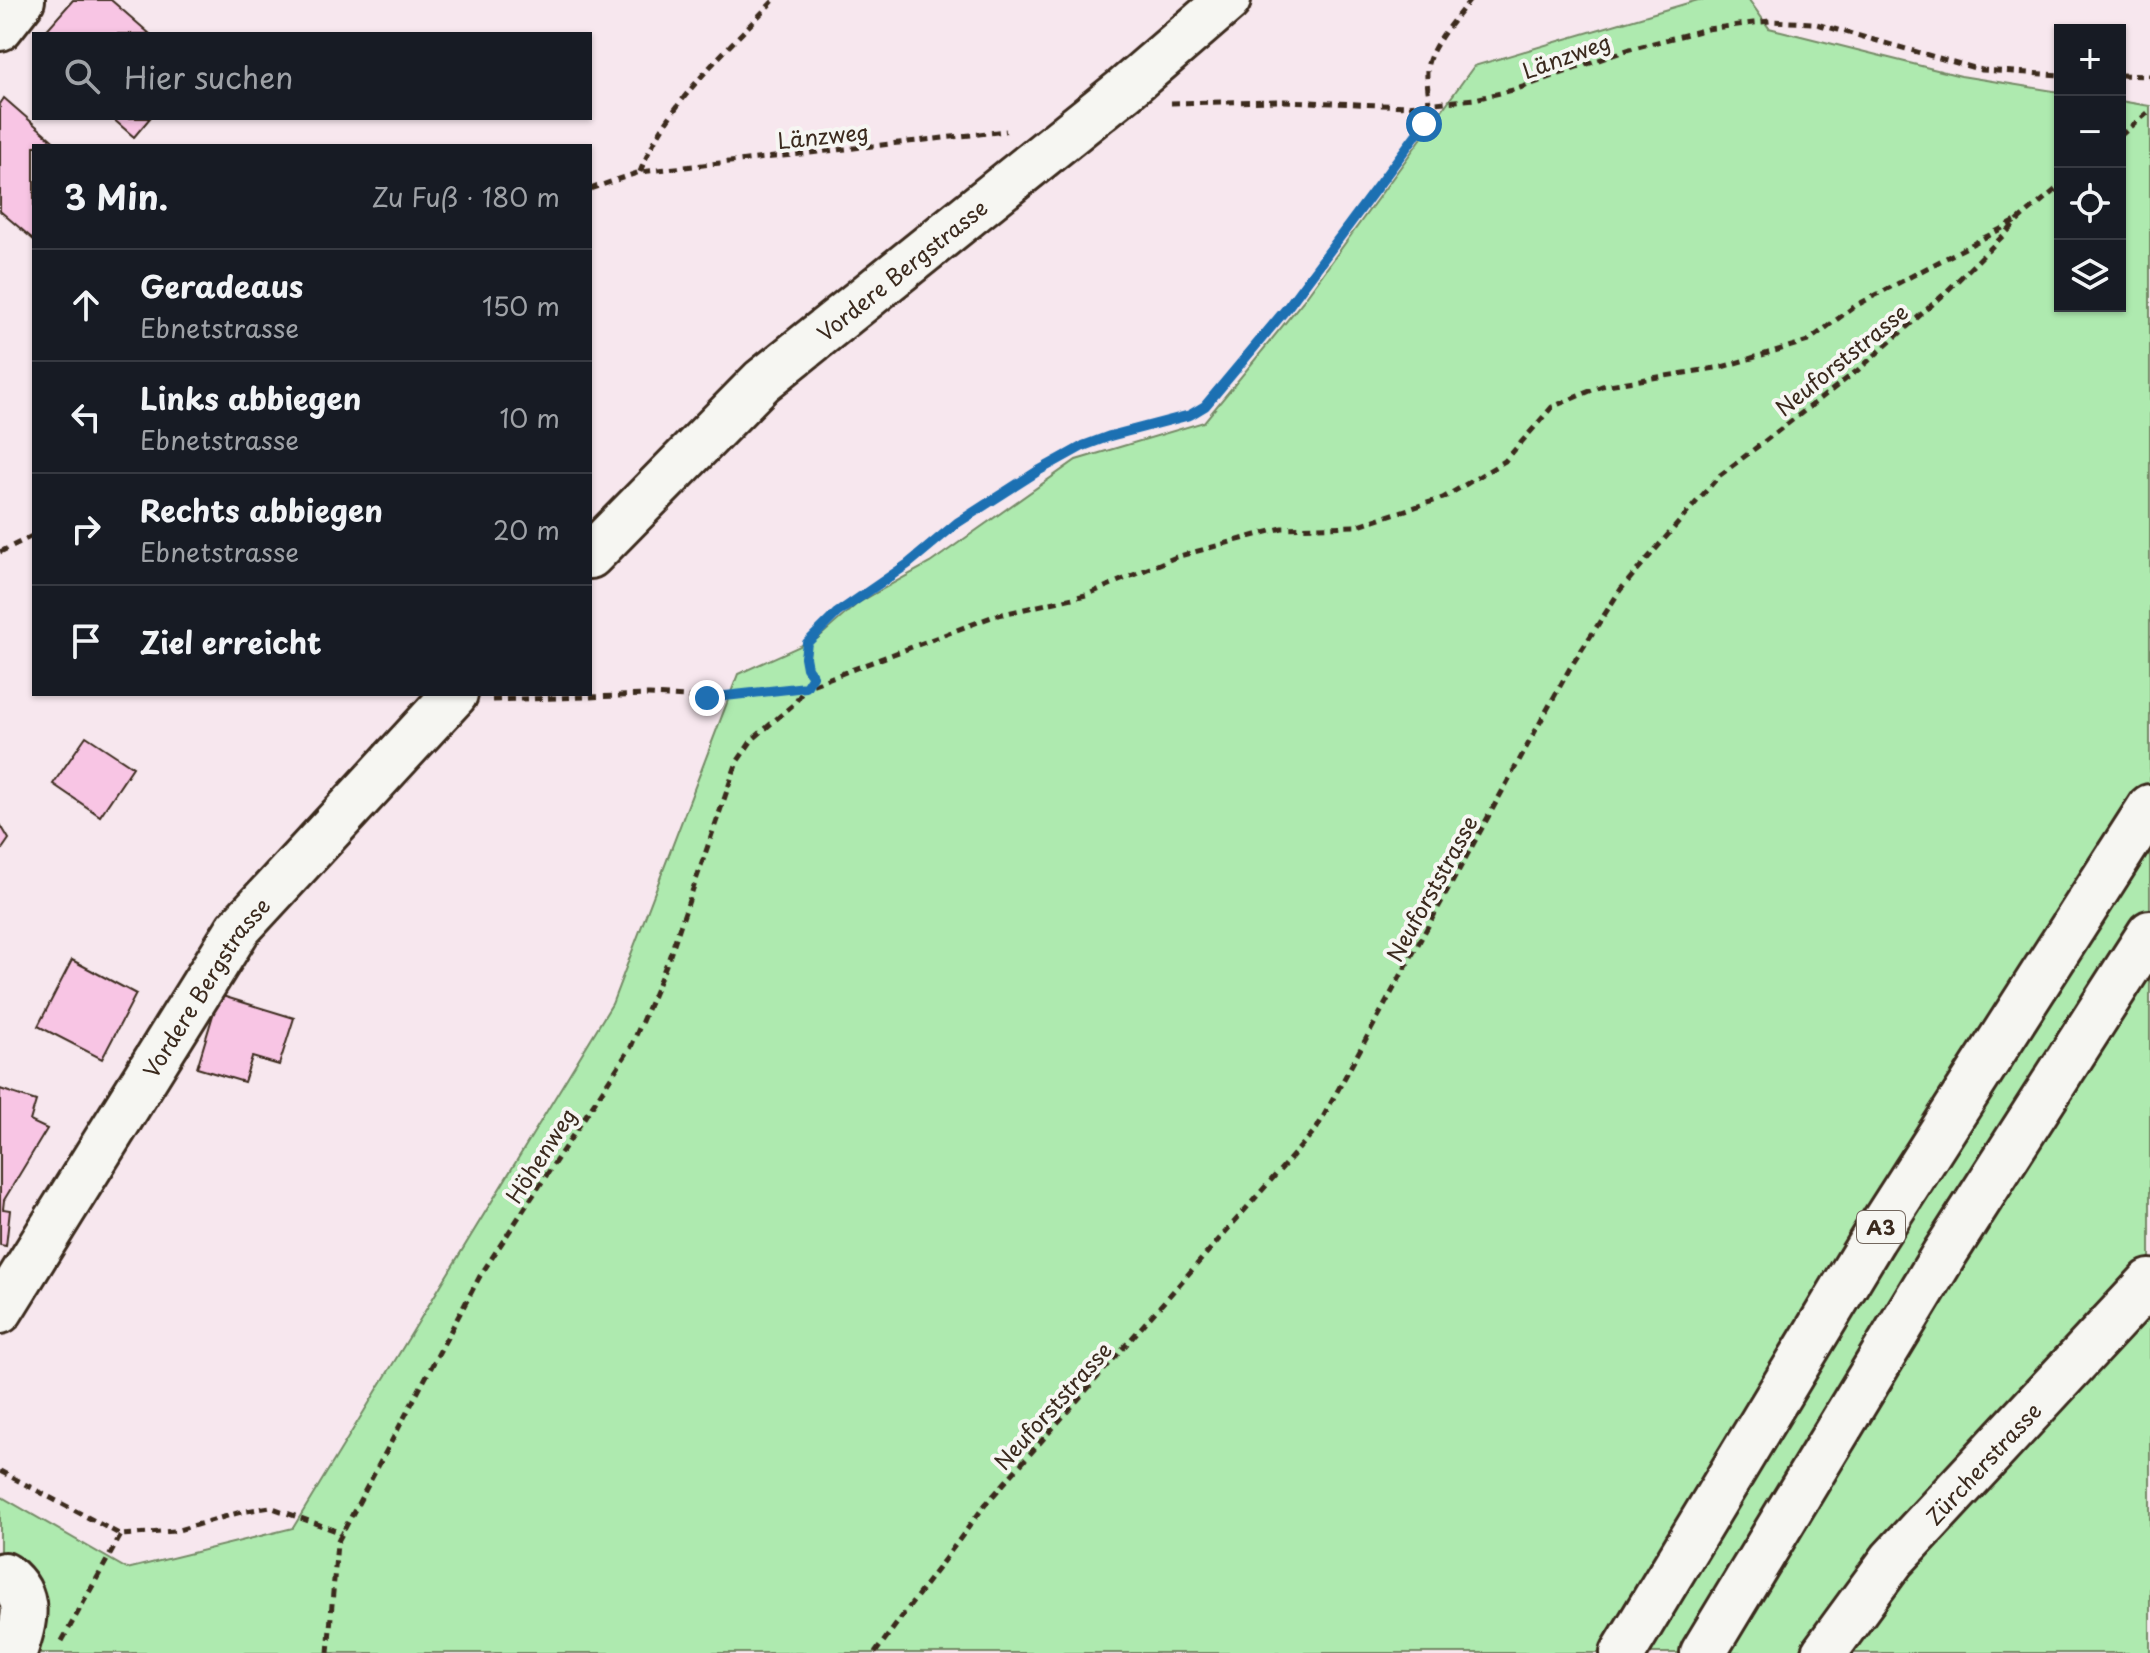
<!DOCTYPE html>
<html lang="de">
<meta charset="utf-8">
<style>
body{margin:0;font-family:"Playpen Sans",sans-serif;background:#20242c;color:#f1f3f6}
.controls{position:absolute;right:24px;top:24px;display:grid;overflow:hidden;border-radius:0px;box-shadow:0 2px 6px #0004}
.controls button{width:72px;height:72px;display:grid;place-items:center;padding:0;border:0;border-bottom:2px solid #363941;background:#171b24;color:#f1f3f6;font:40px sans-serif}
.stop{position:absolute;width:24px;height:24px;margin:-18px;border:6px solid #1f6fb2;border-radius:50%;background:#fff}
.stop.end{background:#1f6fb2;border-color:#fff;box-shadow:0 2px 8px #0008}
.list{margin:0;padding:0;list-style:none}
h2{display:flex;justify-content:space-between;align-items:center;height:104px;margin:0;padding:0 32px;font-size:34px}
h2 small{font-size:26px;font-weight:400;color:#9ea1a6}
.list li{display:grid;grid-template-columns:52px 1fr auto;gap:24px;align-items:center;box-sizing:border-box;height:112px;padding:0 32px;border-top:2px solid #363941}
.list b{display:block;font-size:30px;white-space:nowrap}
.list p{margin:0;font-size:26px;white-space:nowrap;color:#9ea1a6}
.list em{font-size:26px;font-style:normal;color:#9ea1a6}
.icon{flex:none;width:44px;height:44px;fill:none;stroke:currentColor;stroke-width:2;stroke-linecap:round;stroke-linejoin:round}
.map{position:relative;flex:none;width:2150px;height:1653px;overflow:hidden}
.search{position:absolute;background:#171b24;box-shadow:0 2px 6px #0004;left:32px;top:32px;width:560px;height:88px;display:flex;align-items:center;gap:20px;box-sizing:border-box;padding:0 28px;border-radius:0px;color:#9ea1a6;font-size:30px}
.panel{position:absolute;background:#171b24;box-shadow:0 2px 6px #0004;left:32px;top:144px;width:560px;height:552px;border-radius:0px}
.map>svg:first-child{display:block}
</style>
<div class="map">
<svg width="2150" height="1653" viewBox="0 0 2150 1653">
<rect width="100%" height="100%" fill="#f7e7ee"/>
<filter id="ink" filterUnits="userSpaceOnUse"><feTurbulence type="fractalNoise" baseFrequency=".0125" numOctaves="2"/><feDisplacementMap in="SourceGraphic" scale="16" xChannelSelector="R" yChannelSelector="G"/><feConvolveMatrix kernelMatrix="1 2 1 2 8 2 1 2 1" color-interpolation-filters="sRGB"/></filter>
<g filter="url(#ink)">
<path fill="#aeeaaf" stroke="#748a66" stroke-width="2" d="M1698 0H1749L1769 28 1961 76 2060 92V306H2120V101L2150 106V1653H0V1496L127 1569 293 1528 612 1004 738 674 818 638 859 602 930 563 1076 460 1204 422 1303 301 1474 66Z"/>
<g fill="#f8c5e4" stroke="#3b2a1e" stroke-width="2">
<path d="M73 0H111L150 34H43Z"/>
<path d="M4 98 59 146H34V240L0 211V104Z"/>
<path d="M112 118H150L134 137Z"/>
<path d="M86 736 133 767 100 816 53 784Z"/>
<path d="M0 824 9 839 0 852Z"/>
<path d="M72 960 136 994 102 1059 38 1026Z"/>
<path d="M219 995 294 1018 279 1065 252 1057 244 1082 197 1068Z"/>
<path d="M0 1089 36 1101 30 1121 47 1129 4 1200 3 1209 10 1210 6 1246 0 1245Z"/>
</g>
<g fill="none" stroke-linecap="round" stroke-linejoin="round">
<defs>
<g id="minor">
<path d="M0 28 22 0"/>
<path id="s1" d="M590 556 762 381 1124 90 1228 0"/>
<path id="s2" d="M0 1311 238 929 455 694"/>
<path d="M0 1576 4 1575C33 1597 24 1622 14 1653"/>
<path id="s3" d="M1824 1653 1892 1560 2150 1282"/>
</g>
<g id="highway">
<path d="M1623 1653 1873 1239 2150 807"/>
<path d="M1703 1653 1945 1253 2150 933"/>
</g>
</defs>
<use href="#minor" stroke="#3b2a1e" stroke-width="50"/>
<use href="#highway" stroke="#3b2a1e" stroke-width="50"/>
<g stroke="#3b2a1e" stroke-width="5" stroke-dasharray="8 6" stroke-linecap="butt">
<path d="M2120 75 2150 76"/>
<path d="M1171 103 1284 101 1406 106 1475 99 1517 89 1630 49 1707 29 1770 21 1813 23 1982 70 2060 75"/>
<path d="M2120 136 2150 111"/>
<path d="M640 172C667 103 724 53 774 0"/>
<path d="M590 189 640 172 1006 131"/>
<path d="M0 552 34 535"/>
<path d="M492 700 649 695 707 698 806 687 994 616 1086 595 1176 557 1282 528 1356 526 1443 498 1505 461 1552 407 1602 386 1722 367 1808 341 1855 306 2016 221"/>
<path d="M0 1471 121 1535 175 1531 241 1512 270 1507 342 1533"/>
<path d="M62 1641 121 1535"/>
<path d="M328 1653 337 1543 480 1276 631 1047 669 958 737 762 752 740 795 703 813 676 807 668 805 657 807 643 837 613 908 564 957 523 1038 471 1083 446 1110 436 1190 415 1205 406 1287 308 1424 124C1433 99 1426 93 1427 69 1429 47 1457 17 1470 0"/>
<path d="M875 1653 985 1505 1317 1128 1570 668 1621 589 1719 476 1858 370 1942 296 2021 218 2060 186"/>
</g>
<use href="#minor" stroke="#f6f6f2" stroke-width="44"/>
<use href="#highway" stroke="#f6f6f2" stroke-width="44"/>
</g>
</g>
<g fill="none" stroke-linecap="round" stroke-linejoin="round" filter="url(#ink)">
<path stroke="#1f6fb2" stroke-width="10" d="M707 698 806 687 813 676 807 668 805 657 807 643 837 613 908 564 957 523 1038 471 1083 446 1110 436 1190 415 1205 406 1287 308 1424 124"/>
</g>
<g text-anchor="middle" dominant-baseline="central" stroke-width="8" stroke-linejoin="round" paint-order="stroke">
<rect fill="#f6f6f2" stroke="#73675e" stroke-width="2" x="1857" y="1211" width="48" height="32" rx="6"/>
<g font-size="20" font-weight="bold" fill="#3b2a1e">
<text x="1881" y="1227">A3</text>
</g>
<g font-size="22" fill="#3b2a1e" stroke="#f6f6f2">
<text transform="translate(1566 55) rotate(-20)">Länzweg</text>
<text transform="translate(823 135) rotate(-6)">Länzweg</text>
<text stroke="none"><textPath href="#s1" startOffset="424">Vordere Bergstrasse</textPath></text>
<text transform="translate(1841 359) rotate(-39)">Neuforststrasse</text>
<text transform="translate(1431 888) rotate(-61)">Neuforststrasse</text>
<text stroke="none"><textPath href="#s2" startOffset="384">Vordere Bergstrasse</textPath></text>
<text transform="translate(540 1155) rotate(-57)">Höhenweg</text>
<text transform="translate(1052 1405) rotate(-48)">Neuforststrasse</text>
<text stroke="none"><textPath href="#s3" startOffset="248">Zürcherstrasse</textPath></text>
</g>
</g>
</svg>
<div class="controls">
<button>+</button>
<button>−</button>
<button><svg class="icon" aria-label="locate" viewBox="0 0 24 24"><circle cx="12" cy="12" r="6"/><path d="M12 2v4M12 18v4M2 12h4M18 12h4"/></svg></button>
<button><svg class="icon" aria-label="layers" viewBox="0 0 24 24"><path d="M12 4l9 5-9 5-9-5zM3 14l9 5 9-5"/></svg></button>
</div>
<div class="stop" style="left:1424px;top:124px"></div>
<div class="stop end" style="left:707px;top:698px"></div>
<div class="search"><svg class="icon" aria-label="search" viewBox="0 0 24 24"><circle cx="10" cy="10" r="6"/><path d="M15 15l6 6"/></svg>Hier suchen</div>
<section class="panel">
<h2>3 Min.<small>Zu Fuß · 180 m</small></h2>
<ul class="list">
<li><svg class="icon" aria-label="ahead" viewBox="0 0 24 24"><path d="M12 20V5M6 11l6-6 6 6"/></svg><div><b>Geradeaus</b><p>Ebnetstrasse</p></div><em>150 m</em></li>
<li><svg class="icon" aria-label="left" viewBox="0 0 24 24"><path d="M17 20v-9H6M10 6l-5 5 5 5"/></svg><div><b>Links abbiegen</b><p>Ebnetstrasse</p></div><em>10 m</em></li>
<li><svg class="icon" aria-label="right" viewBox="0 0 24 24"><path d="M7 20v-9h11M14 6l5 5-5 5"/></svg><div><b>Rechts abbiegen</b><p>Ebnetstrasse</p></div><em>20 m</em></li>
<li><svg class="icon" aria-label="arrive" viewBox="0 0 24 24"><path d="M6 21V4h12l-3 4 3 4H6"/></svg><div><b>Ziel erreicht</b></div></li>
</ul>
</section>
</div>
